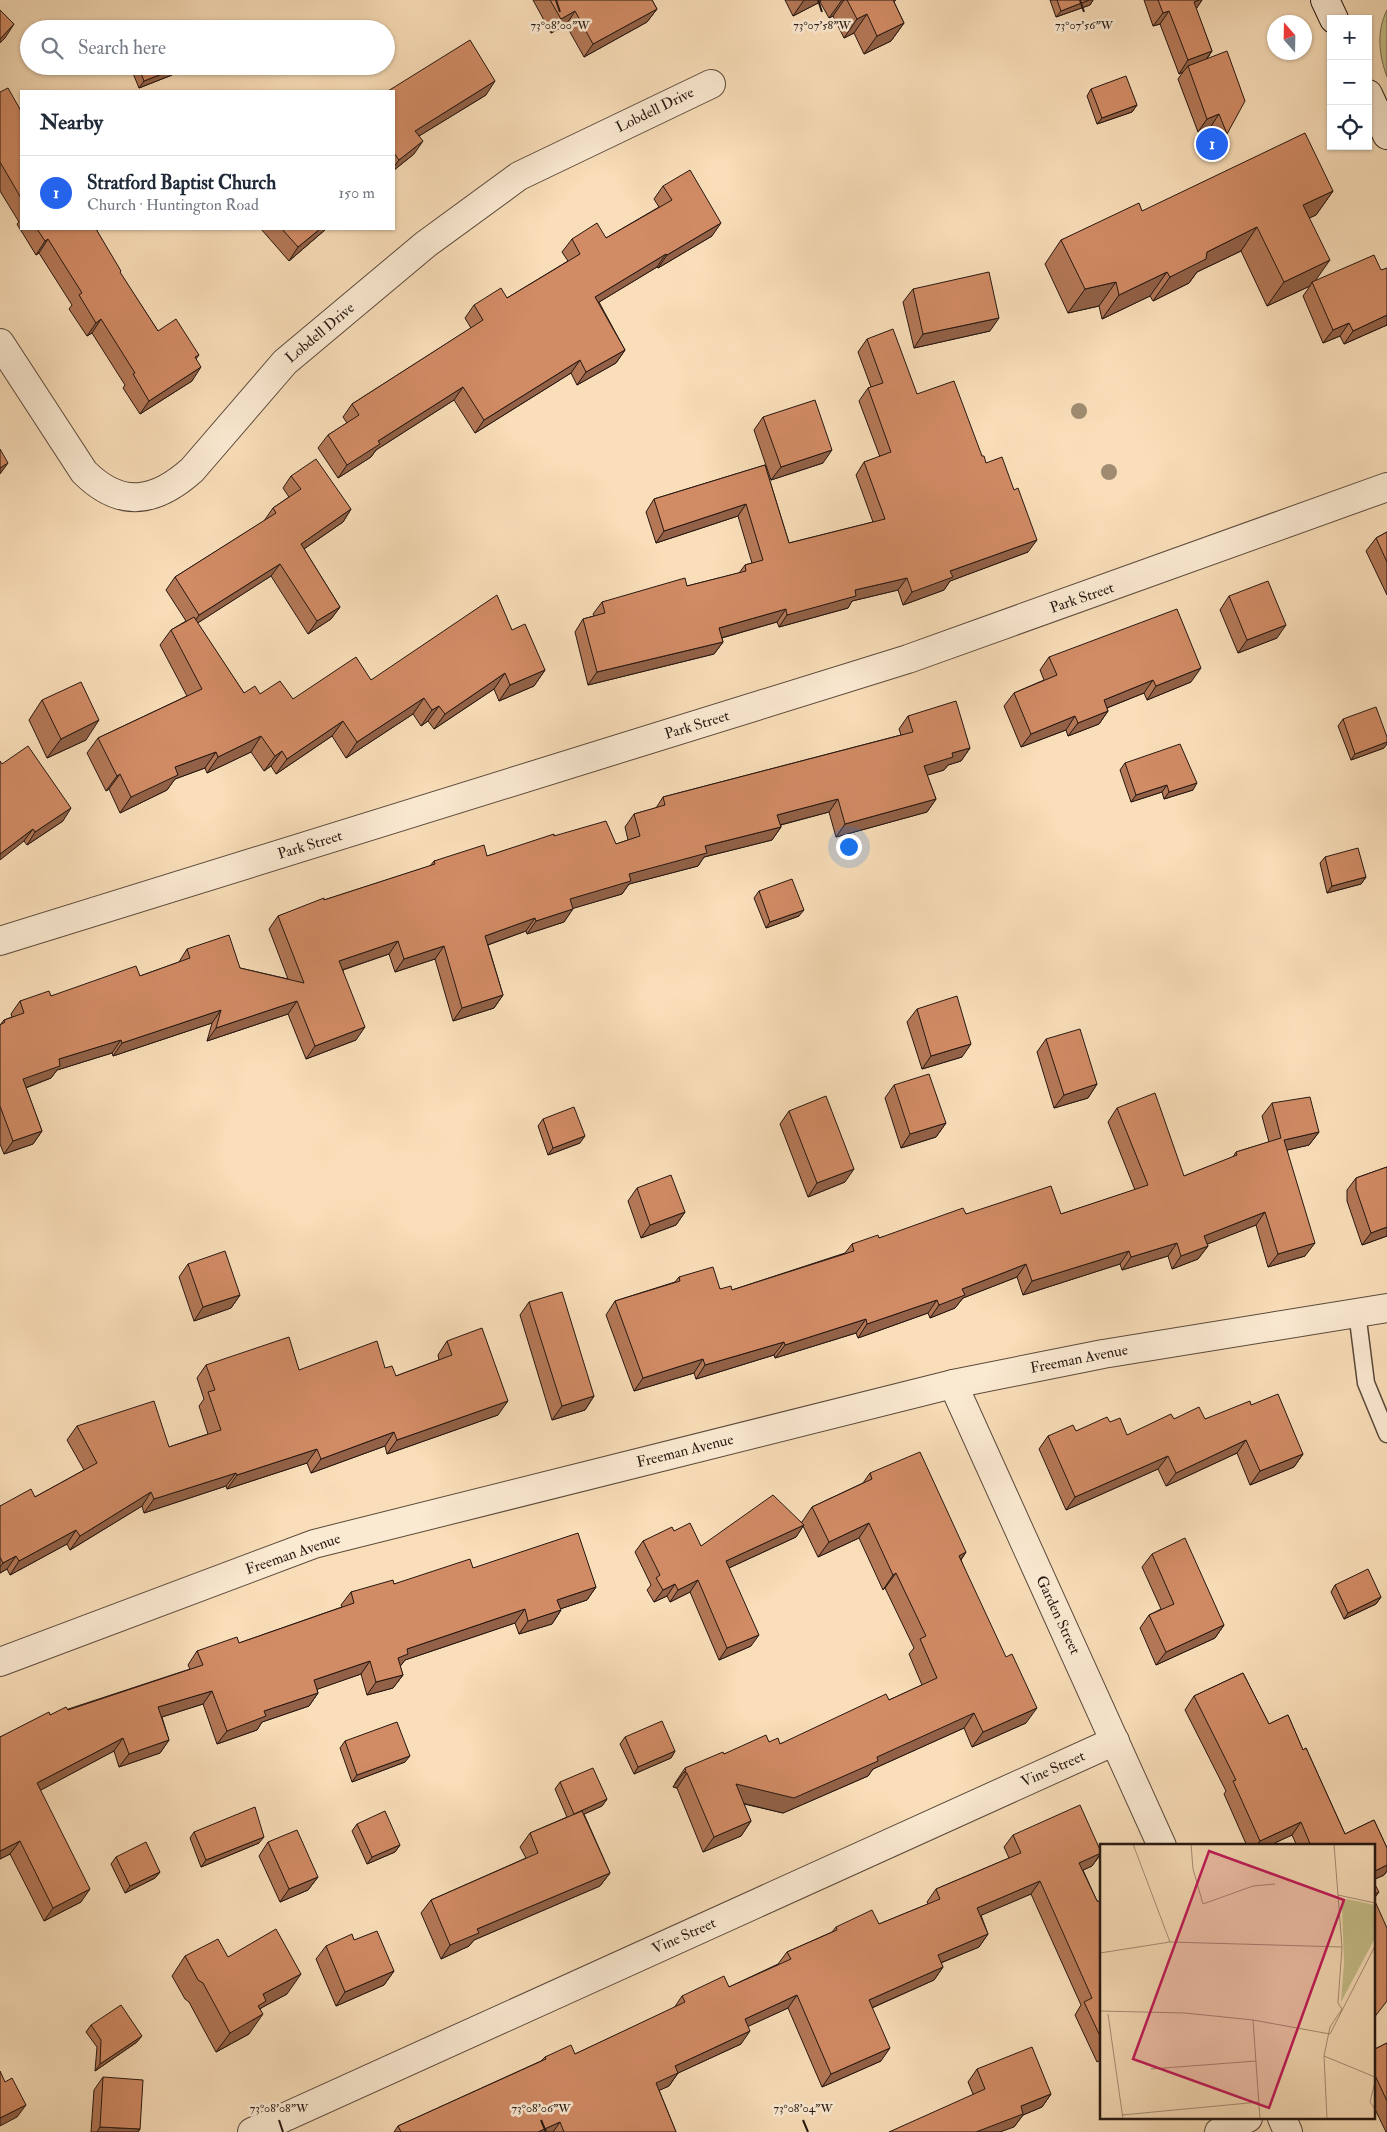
<!DOCTYPE html>
<meta charset="utf-8">
<style>
body{margin:0;font-family:"IM FELL Double Pica",serif;background:#f6f6f7;color:#1f2937}
.controls{position:absolute;right:15px;top:15px;display:grid;overflow:hidden;border-radius:0px;box-shadow:0 1px 4px #0004}
.controls button{width:45px;height:45px;display:grid;place-items:center;padding:0;border:0;border-bottom:1px solid #e0e1e3;background:#fff;color:#1f2937;font:25px sans-serif}
.compass{position:absolute;left:1267px;top:15px;width:45px;height:45px;border-radius:50%;background:#fff;box-shadow:0 1px 4px #0004;rotate:340deg}
.you{position:absolute;left:848px;top:846px;width:18px;height:18px;margin:-12px;border:4px solid #fff;border-radius:50%;background:#1a73e8;box-shadow:0 0 0 8px #1a73e833}
.badge{display:grid;place-items:center;width:32px;height:32px;border-radius:50%;background:#2563eb;color:#fff;font-size:16px;font-weight:700}
.pin{position:absolute;translate:-50% -50%;border:2px solid #fff;box-shadow:0 1px 5px #0006}
.list{margin:0;padding:0;list-style:none}
h2{display:flex;justify-content:space-between;align-items:center;height:65px;margin:0;padding:0 20px;font-size:21px}
h2 small{font-size:16px;font-weight:400;color:#747a83}
.list li{display:grid;grid-template-columns:32px 1fr auto;gap:15px;align-items:center;box-sizing:border-box;height:75px;padding:0 20px;border-top:1px solid #e0e1e3}
.list b{display:block;font-size:19px;white-space:nowrap}
.list p{margin:0;font-size:16px;white-space:nowrap;color:#747a83}
.list em{font-size:16px;font-style:normal;color:#747a83}
.icon{flex:none;width:28px;height:28px;fill:none;stroke:currentColor;stroke-width:2;stroke-linecap:round;stroke-linejoin:round}
.map{position:relative;flex:none;width:1387px;height:2132px;overflow:hidden}
.search{position:absolute;background:#fff;box-shadow:0 1px 4px #0004;left:20px;top:20px;width:375px;height:55px;display:flex;align-items:center;gap:12px;box-sizing:border-box;padding:0 18px;border-radius:28px;color:#747a83;font-size:19px}
.panel{position:absolute;background:#fff;box-shadow:0 1px 4px #0004;left:20px;top:90px;width:375px;height:140px;border-radius:0px}
.map>svg:first-child{display:block}
</style>
<div class="map">
<svg width="1387" height="2132" viewBox="0 0 1387 2132">
<rect width="100%" height="100%" fill="#f9deb9"/>
<filter id="stains"><feTurbulence type="fractalNoise" baseFrequency=".004" numOctaves="4"/><feColorMatrix values="0 0 0 0 .2 0 0 0 0 .09 0 0 0 0 .02 0 0 0 .5 -.17"/></filter>
<radialGradient id="worn" r=".72"><stop offset=".6" stop-color="#630" stop-opacity="0"/><stop offset="1" stop-color="#630" stop-opacity=".3"/></radialGradient>
<path fill="#c5bf8a" stroke="#766b4e" d="M1387 10V77C1379 55 1376 32 1387 10Z"/>
<g fill="none" stroke-linecap="round" stroke-linejoin="round">
<defs>
<path id="lane" d="M1357 1312 1366 1383 1387 1434"/>
<g id="street">
<path d="M0 343 84 472C121 509 155 503 192 470L285 362 426 244 519 176 711 84"/>
<path d="M0 941 908 659 1387 487"/>
<path d="M953 1384 1162 1846"/>
<path d="M0 1662 314 1544 953 1384 1103 1354 1387 1308"/>
<path d="M1282 2118 1288 2132"/>
<path d="M252 2132 1115 1741"/>
<path d="M1219 2132 1248 2118"/>
</g>
<g id="secondary">
<path d="M1325 0 1334 19"/>
<path d="M1368 94 1387 135"/>
</g>
</defs>
<use href="#lane" stroke="#5b493b" stroke-width="19"/>
<use href="#street" stroke="#5b493b" stroke-width="30"/>
<use href="#secondary" stroke="#261711" stroke-width="30"/>
<use href="#lane" stroke="#fbead2" stroke-width="16"/>
<use href="#street" stroke="#fbead2" stroke-width="28"/>
<use href="#secondary" stroke="#fbead2" stroke-width="28"/>
</g>
<g fill="#9f8c70">
<circle cx="1079" cy="411" r="8"/>
<circle cx="1109" cy="472" r="8"/>
</g>
<g fill="#b47857" stroke="#261711">
<path d="M533 0H652L657 9 647 22 584 57 566 25 551 33Z"/>
<path d="M785 0H896L894 2 904 23 891 41 864 54 854 33 844 38 833 16 829 18 820 2 793 16Z"/>
<path d="M1050 0H1093L1090 5 1056 17Z"/>
<path d="M1144 0H1202L1196 9 1212 51 1207 59 1227 134 1217 148 1210 128 1198 132 1178 79 1183 72 1179 74 1160 24 1153 26Z"/>
<path d="M130 66H176L172 75 139 88Z"/>
<path d="M1091 89 1137 105 1132 112 1097 124 1087 96Z"/>
<path d="M394 91 486 95 419 136 414 154 394 170Z"/>
<path d="M0 92 21 111V229H96L120 273 158 331 199 355 196 359 192 381 140 414 123 388 125 385 92 333 87 336 69 309 72 305 39 253 36 255 17 224 19 222 0 191Z"/>
<path d="M663 186 712 236 658 268 657 267 599 302 625 350 616 363 577 385 571 373 475 433 454 400 376 450 371 457 338 478 318 448 328 435 347 423 343 417 352 404 471 328 465 318 474 305 507 298 568 261 562 252 572 239 606 238 659 207 654 199Z"/>
<path d="M1333 191 1316 215 1309 218 1315 281 1387 325 1344 344 1340 336 1323 343 1303 296 1310 286 1267 306 1241 251 1197 272 1189 283 1153 301 1150 296 1102 319 1099 306 1068 313 1045 264 1061 240 1142 211Z"/>
<path d="M261 229H326L289 261Z"/>
<path d="M913 289 990 331 914 348 903 302Z"/>
<path d="M867 339 917 394 982 456 986 463 1028 552 950 581 944 590 903 605 898 590 852 601 848 608 779 627 777 622 722 638 723 642 714 654 588 685 575 632 583 619 594 616 593 614 602 602 687 586 739 573 745 565 752 563 738 516 656 543 646 512 654 499 765 465 789 543 873 522 856 475 864 462 880 457 859 401 868 388 871 387 858 352Z"/>
<path d="M763 417 823 463 771 480 754 430Z"/>
<path d="M291 476 351 509 343 522 304 549 340 607 331 619 308 634 271 576 197 623 244 693 260 694 293 699 371 680 512 630 545 670 534 686 499 701 494 689 434 729 428 721 421 726 413 714 346 758 332 736 276 774 271 766 264 771 251 752 207 773 205 768 175 779 167 790 120 813 109 789 106 791 87 753 98 738 187 696 160 645 171 630 186 621 166 590 175 577 264 521 273 508 289 497 283 488Z"/>
<path d="M1387 532V595L1366 551 1376 538Z"/>
<path d="M1229 596 1277 638 1238 653 1220 610Z"/>
<path d="M1049 657 1191 682 1147 700 1144 693 1107 708 1108 711 1099 724 1068 736 1066 730 1021 747 1004 706 1014 693 1044 680 1040 670Z"/>
<path d="M42 700 86 740 47 758 29 720Z"/>
<path d="M908 716 970 748 961 761 948 765 944 770 927 775 936 799 927 812 836 837 829 812 781 825V827L772 840 704 857 698 866 629 884 622 894 573 908 564 922 527 934 526 931 488 945 503 995 494 1008 453 1021 435 959 395 972 389 954 343 970 356 1040 306 1059 288 1014 207 1041 212 1023 113 1056 112 1053 57 1070 51 1078 26 1088 42 1131 33 1144 4 1154 0 1144V1025L4 1020 12 1017 11 1014 20 1001 51 996 140 976 179 962 187 949 240 968 288 979 269 929 278 916 324 900 430 866 434 861 487 856 554 836 616 844 628 840 625 827 634 814 656 808 663 797 901 735 899 729Z"/>
<path d="M1343 719 1384 748 1351 760 1338 726Z"/>
<path d="M1125 763 1193 790 1164 799 1162 792 1131 802 1120 770Z"/>
<path d="M2 764 63 821 27 845 24 841Z"/>
<path d="M1325 857 1366 877 1361 884 1327 893 1320 863Z"/>
<path d="M759 891 799 916 766 928 754 898Z"/>
<path d="M917 1009 962 1057 922 1069 907 1022Z"/>
<path d="M1046 1039 1097 1084 1088 1098 1054 1108 1037 1052Z"/>
<path d="M894 1085 946 1123 936 1137 901 1148 885 1098Z"/>
<path d="M1272 1103 1319 1132 1309 1145 1287 1150 1305 1256 1268 1267 1256 1225 1207 1244 1208 1246 1198 1259 1172 1269 1168 1256 1122 1270 1120 1264 1023 1295 1017 1277 963 1298 955 1308 930 1318 928 1313 858 1338 856 1333 775 1358 774 1355 696 1379 694 1373 634 1391 606 1315 615 1301 675 1282 679 1277 720 1289 732 1290 845 1253 852 1244 879 1238 966 1214H1061L1135 1190 1108 1122 1117 1108 1184 1176 1233 1157 1236 1152 1269 1142 1262 1116Z"/>
<path d="M789 1111 845 1182 808 1197 780 1124Z"/>
<path d="M543 1119 580 1143 548 1155 538 1126Z"/>
<path d="M1387 1167V1236L1362 1245 1347 1201V1190L1356 1178Z"/>
<path d="M637 1188 685 1212 676 1225 641 1238 628 1201Z"/>
<path d="M188 1264 240 1295 231 1308 194 1321 179 1277Z"/>
<path d="M529 1302 594 1396 585 1410 552 1420 520 1315Z"/>
<path d="M447 1341 498 1415 387 1454 385 1446 311 1473 307 1463 227 1489 226 1486 144 1513 142 1506 70 1550 67 1544 10 1575 7 1569 0 1573V1506L35 1497 84 1470 67 1440 77 1426 169 1447 208 1434 199 1406 204 1399 197 1378 206 1365 299 1370 385 1368 396 1376 439 1360 438 1355Z"/>
<path d="M1251 1405 1303 1454 1294 1467 1250 1485 1237 1453 1166 1486 1158 1469 1066 1510 1039 1449 1048 1436 1076 1431 1110 1422 1127 1435 1174 1419H1205Z"/>
<path d="M870 1473 966 1552 961 1560 1026 1723 972 1747 964 1728 873 1769 868 1776 783 1813 744 1804 751 1821 741 1836 703 1852 677 1788 673 1787 675 1784V1783L685 1768 724 1754 769 1742 780 1744 889 1700 922 1685 909 1654 914 1648 885 1588 883 1590 859 1538 818 1557 803 1526 796 1537 729 1568 751 1646 719 1660 690 1592 670 1602 667 1596 654 1602 647 1590 651 1585 635 1552 643 1541 674 1531 701 1546 802 1522 812 1507 863 1483Z"/>
<path d="M1152 1554 1224 1625 1215 1638 1156 1665 1140 1628 1149 1615 1161 1609 1142 1567Z"/>
<path d="M473 1568 596 1587 587 1600 560 1609 561 1610 552 1624 519 1634 515 1623 405 1660 400 1666 403 1675 393 1688 367 1695 361 1674 317 1689 318 1693 309 1706 262 1722 257 1730 217 1744 203 1704 162 1717 169 1740 160 1753 119 1767 114 1751 40 1790 81 1902 44 1921 10 1854 0 1859V1737L50 1715 190 1669 188 1665 197 1651 239 1643 342 1607 341 1605 351 1592 394 1584Z"/>
<path d="M1335 1585 1381 1597 1376 1604 1344 1619 1331 1592Z"/>
<path d="M1243 1673 1269 1724 1288 1715 1303 1750 1306 1748 1345 1834 1374 1820 1387 1848V1871L1384 1875 1373 1880V1846H1297L1292 1835 1268 1846H1247L1224 1794 1226 1791 1185 1710 1194 1696Z"/>
<path d="M625 1737 675 1751 671 1758 634 1774 620 1744Z"/>
<path d="M345 1741 405 1762 352 1782 340 1748Z"/>
<path d="M560 1782 607 1799 602 1806 584 1814 610 1873 600 1886 474 1940 469 1946 441 1959 421 1913 431 1900 526 1858 520 1847 530 1833 567 1817 555 1789Z"/>
<path d="M357 1824 400 1845 395 1852 367 1864 352 1831Z"/>
<path d="M194 1832 259 1843 201 1867 190 1838Z"/>
<path d="M1013 1835 1101 1852V1854L1092 1866 1083 1870 1097 1901 1101 1902V2060L1097 2062 1075 2015 1081 2005 1031 1894 981 1915 988 1934 979 1947 941 1963 943 1967 934 1980 872 2008 881 2061 822 2087 788 2008 748 2026 741 2044 678 2073 669 2086 659 2090 676 2132H394L398 2126 541 2061 545 2057 575 2054 674 2008 682 1996 729 1987 778 1964 787 1952 832 1932 836 1927 879 1924 928 1904 927 1902 936 1889 1009 1858 1004 1847Z"/>
<path d="M268 1842 318 1877 308 1890 280 1902 259 1856Z"/>
<path d="M116 1857 160 1872 155 1878 125 1893 111 1864Z"/>
<path d="M354 1940 394 1971 384 1985 336 2006 316 1959 326 1946Z"/>
<path d="M185 1956 228 1957 287 1994 261 2008 249 2034 216 2052 189 2002 185 1999 172 1976Z"/>
<path d="M91 2025 137 2042 95 2071 97 2047 86 2032Z"/>
<path d="M1387 2043V2132H1386L1373 2105V2050Z"/>
<path d="M977 2069 1051 2094 1042 2107 1023 2115 1014 2127 973 2094 968 2082Z"/>
<path d="M103 2077 140 2129 138 2132H91L94 2090Z"/>
</g>
<g fill="#926147" stroke="#261711">
<path d="M804 0H821L820 2 793 16Z"/>
<path d="M842 0H844L833 16 829 18Z"/>
<path d="M1089 0H1093L1090 5 1056 17 1061 11Z"/>
<path d="M1199 0H1202L1194 12V2Z"/>
<path d="M657 9 647 22 584 57 593 44Z"/>
<path d="M575 11 566 25 551 33 561 19Z"/>
<path d="M1169 11 1160 24 1153 26 1163 13Z"/>
<path d="M867 14 854 33 844 38 857 19Z"/>
<path d="M904 23 891 41 864 54 877 36Z"/>
<path d="M14 24 5 38 0 43V39Z"/>
<path d="M1212 51 1202 65 1188 66 1183 72 1179 74 1188 60Z"/>
<path d="M177 68 172 75 139 88 144 81Z"/>
<path d="M495 81 486 95 406 144 415 131Z"/>
<path d="M1137 105 1132 112 1097 124 1102 118Z"/>
<path d="M1219 114 1210 128 1198 132 1207 119Z"/>
<path d="M423 141 414 154 394 170V167L399 160Z"/>
<path d="M1333 191 1316 215 1286 229 1303 205Z"/>
<path d="M721 223 712 236 658 268 667 255Z"/>
<path d="M1257 227 1241 251 1197 272 1189 283 1153 301 1170 277 1207 252Z"/>
<path d="M320 229H326L289 261 298 247Z"/>
<path d="M48 239 39 253 36 255 45 241Z"/>
<path d="M666 254 657 267 586 310 595 297Z"/>
<path d="M1330 260 1313 284 1312 282 1310 286 1267 306 1284 282Z"/>
<path d="M1167 272 1150 296 1102 319 1119 295Z"/>
<path d="M1116 282 1099 306 1068 313 1085 289Z"/>
<path d="M1387 315V325L1344 344 1353 331Z"/>
<path d="M999 318 990 331 914 348 923 334Z"/>
<path d="M101 319 92 333 87 336 96 323Z"/>
<path d="M1349 323 1340 336 1323 343 1333 330Z"/>
<path d="M625 350 616 363 577 385 586 372Z"/>
<path d="M580 360 571 373 475 433 484 420Z"/>
<path d="M201 367 192 381 140 414 149 401Z"/>
<path d="M463 387 454 400 376 450 371 457 338 478 347 465 378 441Z"/>
<path d="M832 450 823 463 771 480 781 467Z"/>
<path d="M8 463 0 474V468Z"/>
<path d="M746 504 738 516 656 543 664 531Z"/>
<path d="M351 509 343 522 292 557 301 544Z"/>
<path d="M1037 540 1028 552 950 581 944 590 903 605 912 592 950 571Z"/>
<path d="M280 564 271 576 190 628 199 615Z"/>
<path d="M907 578 898 590 852 601 848 608 779 627 787 615 855 590Z"/>
<path d="M340 607 331 619 308 634 317 621Z"/>
<path d="M786 609 777 622 710 641 719 628Z"/>
<path d="M1286 625 1277 638 1238 653 1247 640Z"/>
<path d="M723 642 714 654 588 685 597 672Z"/>
<path d="M1201 668 1191 682 1147 700 1156 686Z"/>
<path d="M545 670 534 686 499 701 510 685Z"/>
<path d="M505 673 494 689 434 729 445 714Z"/>
<path d="M1153 680 1144 693 1094 713 1104 700Z"/>
<path d="M424 698 413 714 346 758 357 742Z"/>
<path d="M439 706 428 721 421 726 432 710Z"/>
<path d="M1108 711 1099 724 1068 736 1078 723Z"/>
<path d="M1075 716 1066 730 1021 747 1031 734Z"/>
<path d="M99 720 86 740 47 758 61 739Z"/>
<path d="M343 721 332 736 276 774 287 759Z"/>
<path d="M261 736 251 752 207 773 218 757Z"/>
<path d="M1387 742V744L1384 748 1351 760 1355 754Z"/>
<path d="M970 748 961 761 948 765 944 770 915 779 924 766 952 753Z"/>
<path d="M282 751 271 766 264 771 275 756Z"/>
<path d="M216 752 205 768 175 779 167 790 120 813 131 797 175 767Z"/>
<path d="M120 774 109 789 106 791 117 776Z"/>
<path d="M1197 783 1193 790 1164 799 1169 792Z"/>
<path d="M1167 785 1162 792 1131 802 1136 795Z"/>
<path d="M838 799 829 812 768 828 777 815Z"/>
<path d="M936 799 927 812 836 837 845 824Z"/>
<path d="M71 808 63 821 27 845 35 832Z"/>
<path d="M781 827 772 840 704 857 698 866 629 884 622 894 561 912 570 899 629 874 705 846Z"/>
<path d="M33 829 24 841 0 860V854Z"/>
<path d="M1366 877 1361 884 1327 893 1332 886Z"/>
<path d="M573 909 564 922 527 934 536 921Z"/>
<path d="M804 910 799 916 766 928 770 922Z"/>
<path d="M535 918 526 931 476 949 485 936Z"/>
<path d="M398 941 389 954 330 974 339 961Z"/>
<path d="M444 946 435 959 395 972 404 959Z"/>
<path d="M503 995 494 1008 453 1021 462 1008Z"/>
<path d="M297 1001 288 1014 207 1041 216 1028Z"/>
<path d="M221 1010 212 1023 113 1056 122 1043Z"/>
<path d="M365 1027 356 1040 306 1059 315 1046Z"/>
<path d="M121 1040 112 1053 57 1070 51 1078 14 1092 23 1079 59 1059Z"/>
<path d="M971 1044 962 1057 922 1069 931 1056Z"/>
<path d="M1097 1084 1088 1098 1054 1108 1064 1095Z"/>
<path d="M946 1123 936 1137 901 1148 910 1134Z"/>
<path d="M42 1131 33 1144 4 1154 13 1141Z"/>
<path d="M1319 1132 1309 1145 1275 1153 1284 1140Z"/>
<path d="M585 1136 580 1143 548 1155 553 1148Z"/>
<path d="M854 1169 845 1182 808 1197 817 1183Z"/>
<path d="M685 1212 676 1225 641 1238 650 1225Z"/>
<path d="M1265 1212 1256 1225 1195 1249 1204 1236Z"/>
<path d="M1387 1227V1236L1362 1245 1371 1233Z"/>
<path d="M1177 1243 1168 1256 1122 1270 1131 1257Z"/>
<path d="M1315 1243 1305 1256 1268 1267 1278 1254Z"/>
<path d="M1208 1246 1198 1259 1172 1269 1181 1256Z"/>
<path d="M1129 1251 1120 1264 1023 1295 1032 1281Z"/>
<path d="M1026 1264 1017 1277 963 1298 955 1308 930 1318 939 1305 962 1289Z"/>
<path d="M240 1295 231 1308 194 1321 203 1307Z"/>
<path d="M937 1300 928 1313 858 1338 867 1324Z"/>
<path d="M866 1319 856 1333 775 1358 785 1345Z"/>
<path d="M784 1342 774 1355 696 1379 705 1365Z"/>
<path d="M703 1359 694 1373 634 1391 643 1378Z"/>
<path d="M594 1396 585 1410 552 1420 562 1406Z"/>
<path d="M508 1401 498 1415 387 1454 397 1440Z"/>
<path d="M394 1432 385 1446 311 1473 321 1459Z"/>
<path d="M1246 1440 1237 1453 1166 1486 1176 1473Z"/>
<path d="M317 1449 307 1463 227 1489 237 1475Z"/>
<path d="M1303 1454 1294 1467 1250 1485 1260 1471Z"/>
<path d="M1168 1456 1158 1469 1066 1510 1075 1497Z"/>
<path d="M236 1473 226 1486 144 1513 154 1499Z"/>
<path d="M151 1492 142 1506 70 1550 80 1536Z"/>
<path d="M869 1523 859 1538 818 1557 829 1542Z"/>
<path d="M804 1525 796 1537 718 1573 726 1561Z"/>
<path d="M76 1530 67 1544 10 1575 19 1561Z"/>
<path d="M966 1552 956 1567 959 1556Z"/>
<path d="M16 1556 7 1569 0 1573V1567L3 1563Z"/>
<path d="M896 1573 885 1588 883 1590 893 1575Z"/>
<path d="M698 1580 690 1592 670 1602 678 1590Z"/>
<path d="M675 1584 667 1596 654 1602 663 1590Z"/>
<path d="M596 1587 587 1600 548 1613 557 1600Z"/>
<path d="M1381 1597 1376 1604 1344 1619 1348 1613Z"/>
<path d="M525 1609 515 1623 405 1660 399 1668 398 1658 407 1649Z"/>
<path d="M561 1610 552 1624 519 1634 528 1621Z"/>
<path d="M1224 1625 1215 1638 1156 1665 1166 1652Z"/>
<path d="M759 1635 751 1646 719 1660 727 1648Z"/>
<path d="M370 1661 361 1674 304 1694 314 1680Z"/>
<path d="M403 1675 393 1688 367 1695 376 1682Z"/>
<path d="M212 1691 203 1704 149 1721 158 1707Z"/>
<path d="M318 1693 309 1706 262 1722 257 1730 217 1744 227 1731 264 1711Z"/>
<path d="M1037 1708 1026 1723 972 1747 983 1732Z"/>
<path d="M974 1713 964 1728 873 1769 868 1776 783 1813 726 1799 736 1784Z"/>
<path d="M123 1738 114 1751 28 1797 37 1783Z"/>
<path d="M169 1740 160 1753 119 1767 129 1754Z"/>
<path d="M675 1751 671 1758 634 1774 638 1767Z"/>
<path d="M410 1756 405 1762 352 1782 357 1775Z"/>
<path d="M684 1772 687 1773 677 1788 673 1787Z"/>
<path d="M607 1799 602 1806 569 1821 574 1814Z"/>
<path d="M751 1821 741 1836 703 1852 714 1837Z"/>
<path d="M1301 1822 1292 1835 1268 1846H1256L1260 1841Z"/>
<path d="M264 1837 259 1843 201 1867 206 1860Z"/>
<path d="M20 1841 10 1854 0 1859V1851Z"/>
<path d="M400 1845 395 1852 367 1864 372 1857Z"/>
<path d="M1101 1853 1092 1866 1070 1876 1079 1863Z"/>
<path d="M1387 1865V1871L1384 1875 1373 1880V1872Z"/>
<path d="M160 1872 155 1878 125 1893 130 1886Z"/>
<path d="M610 1873 600 1886 474 1940 469 1946 441 1959 450 1945 477 1929Z"/>
<path d="M318 1877 308 1890 280 1902 289 1889Z"/>
<path d="M1040 1881 1031 1894 968 1921 977 1908Z"/>
<path d="M90 1889 81 1902 44 1921 53 1908Z"/>
<path d="M1379 1892 1373 1900V1895Z"/>
<path d="M988 1934 979 1947 928 1968 938 1955Z"/>
<path d="M943 1967 934 1980 860 2013 869 2000Z"/>
<path d="M394 1971 384 1985 336 2006 345 1992Z"/>
<path d="M301 1974 287 1994 261 2008 253 2020 263 2014 249 2034 216 2052 230 2033 263 1994Z"/>
<path d="M797 1995 788 2008 736 2032 745 2019Z"/>
<path d="M750 2031 741 2044 676 2074 678 2073 669 2086 647 2096 656 2083 675 2066Z"/>
<path d="M142 2036 137 2042 95 2071 100 2064Z"/>
<path d="M890 2048 881 2061 822 2087 831 2074Z"/>
<path d="M1051 2094 1042 2107 1023 2115 1014 2127 1000 2132H976L1021 2106Z"/>
<path d="M26 2105 17 2117 0 2126V2118Z"/>
<path d="M560 2122 553 2132H538Z"/>
<path d="M100 2127 140 2129 138 2132H97Z"/>
</g>
<g fill="#d18b65" stroke="#261711">
<path d="M550 0H652L657 9 593 44 575 11 561 19Z"/>
<path d="M847 0H893L904 23 877 36 867 14 857 19Z"/>
<path d="M1057 0H1089L1061 11Z"/>
<path d="M1158 0H1199L1194 2 1212 51 1188 60 1169 11 1163 13Z"/>
<path d="M0 10 14 24 0 39Z"/>
<path d="M470 40 495 81 415 131 423 141 399 160 394 153V91H388Z"/>
<path d="M1227 51 1245 101 1227 134 1219 114 1207 119 1188 66Z"/>
<path d="M138 66H176L177 68 144 81Z"/>
<path d="M1126 76 1137 105 1102 118 1091 89Z"/>
<path d="M8 88 21 111V198L0 162V92Z"/>
<path d="M1305 133 1333 191 1303 205 1330 260 1284 282 1257 227 1207 252 1206 259 1170 277 1167 272 1119 295 1116 282 1085 289 1061 240 1139 203 1142 211Z"/>
<path d="M690 170 721 223 667 255 666 254 595 297 625 350 586 372 580 360 484 420 463 387 378 441 380 444 347 465 328 435 359 415 352 404 483 320 474 305 501 288 507 298 580 254 572 239 597 223 606 238 672 200 663 186Z"/>
<path d="M37 229H96L121 271 120 272 158 331 176 319 199 355 195 357 201 367 149 401 133 374 135 373 101 319 96 323 79 295 82 293 48 239 45 241Z"/>
<path d="M282 229H320L298 247Z"/>
<path d="M1374 255 1381 270 1387 268V315L1353 331 1349 323 1333 330 1312 282Z"/>
<path d="M989 272 999 318 923 334 913 289Z"/>
<path d="M893 329 917 394 954 381 982 456H984L986 463 1002 457 1014 490 1018 488 1037 540 950 571 953 577 912 592 907 578 855 590 856 596 787 615 786 609 719 628 723 642 597 672 583 619 605 613 602 602 685 578 687 586 746 571 745 565 763 560 746 504 664 531 654 499 765 465 789 543 885 519 864 462 891 452 868 388 883 383 867 339Z"/>
<path d="M815 400 832 450 781 467 763 417Z"/>
<path d="M0 449 8 463 0 468Z"/>
<path d="M316 459 351 509 301 544 340 607 317 621 280 564 199 615 175 577 276 513 273 508 301 489 291 476Z"/>
<path d="M1387 532V562L1376 538Z"/>
<path d="M1268 581 1286 625 1247 640 1229 596Z"/>
<path d="M497 595 512 630 525 624 545 670 510 685 505 673 445 714 439 706 432 710 424 698 357 742 343 721 287 759 282 751 275 756 261 736 218 757 216 752 175 767 178 775 131 797 120 774 117 776 98 738 202 689 171 630 194 617 244 693 255 686 260 694 280 681 293 699 356 657 371 680Z"/>
<path d="M1177 609 1201 668 1156 686 1153 680 1104 700 1108 711 1078 723 1075 716 1031 734 1014 693 1057 675 1049 657Z"/>
<path d="M81 682 99 720 61 739 42 700Z"/>
<path d="M956 701 970 748 952 753 953 757 924 766 936 799 845 824 838 799 777 815 781 827 705 846 707 853 629 874 631 881 570 899 573 909 536 921 535 918 485 936 503 995 462 1008 444 946 404 959 398 941 339 961 365 1027 315 1046 297 1001 216 1028 221 1010 122 1043 121 1040 59 1059 60 1066 23 1079 42 1131 13 1141 0 1106V1025L5 1022 4 1020 24 1013 20 1001 49 991 51 996 136 966 140 976 190 958 187 949 229 935 240 968 304 983 278 916 324 898V900L435 864 434 861 484 845 487 856 554 834V836L606 821 616 844 640 836 634 814 665 805 663 797 913 732 908 716Z"/>
<path d="M1376 707 1387 737V742L1355 754 1343 719Z"/>
<path d="M1180 744 1197 783 1169 792 1167 785 1136 795 1125 763Z"/>
<path d="M28 746 71 808 35 832 33 829 0 854V761L2 764Z"/>
<path d="M1358 848 1366 877 1332 886 1325 857Z"/>
<path d="M792 879 804 910 770 922 759 891Z"/>
<path d="M957 996 971 1044 931 1056 917 1009Z"/>
<path d="M1080 1029 1097 1084 1064 1095 1046 1039Z"/>
<path d="M929 1074 946 1123 910 1134 894 1085Z"/>
<path d="M1155 1093 1184 1176 1237 1155 1236 1152 1281 1138 1272 1103 1310 1097 1319 1132 1284 1140 1315 1243 1278 1254 1265 1212 1204 1236 1208 1246 1181 1256 1177 1243 1131 1257 1129 1251 1032 1281 1026 1264 962 1289 965 1295 939 1305 937 1300 867 1324 866 1319 785 1345 784 1342 705 1365 703 1359 643 1378 615 1301 680 1281 679 1277 713 1267 720 1289 731 1286 732 1290 854 1251 852 1244 878 1235 879 1238 963 1208 966 1214 1051 1186 1061 1214 1148 1185 1117 1108Z"/>
<path d="M826 1096 854 1169 817 1183 789 1111Z"/>
<path d="M574 1107 585 1136 553 1148 543 1119Z"/>
<path d="M1387 1167V1227L1371 1233 1356 1189V1178Z"/>
<path d="M671 1175 685 1212 650 1225 637 1188Z"/>
<path d="M225 1251 240 1295 203 1307 188 1264Z"/>
<path d="M562 1292 594 1396 562 1406 529 1302Z"/>
<path d="M482 1328 508 1401 397 1440 394 1432 321 1459 317 1449 237 1475 236 1473 154 1499 151 1492 80 1536 76 1530 19 1561 16 1556 3 1563 0 1557V1506L31 1489 35 1497 97 1463 77 1426 154 1401 169 1447 221 1430 208 1392 215 1390 206 1365 289 1337 299 1370 377 1341 385 1368 392 1366 396 1376 452 1355 447 1341Z"/>
<path d="M1278 1394 1303 1454 1260 1471 1246 1440 1176 1473 1168 1456 1075 1497 1048 1436 1073 1425 1076 1431 1107 1417 1110 1422 1120 1418 1127 1435 1171 1414 1174 1419 1199 1407 1205 1419 1250 1401 1251 1405Z"/>
<path d="M920 1452 966 1552 959 1556 1006 1657 1012 1654 1037 1708 983 1732 974 1713 877 1757 878 1761 794 1798 736 1784 751 1821 714 1837 687 1773 684 1772 686 1771 685 1768 723 1752 724 1754 766 1735 769 1742 778 1738 780 1744 886 1694 889 1700 937 1678 920 1639 926 1636 896 1573 893 1575 869 1523 829 1542 812 1507 872 1479 870 1473Z"/>
<path d="M773 1495 804 1525 726 1561 759 1635 727 1648 698 1580 678 1590 675 1584 663 1590 656 1578 660 1575 643 1541 672 1527 674 1531 690 1523 701 1546Z"/>
<path d="M578 1533 596 1587 557 1600 561 1610 528 1621 525 1609 407 1649 408 1654 398 1658 403 1675 376 1682 370 1661 314 1680 318 1693 264 1711 266 1716 227 1731 212 1691 158 1707 169 1740 129 1754 123 1738 37 1783 90 1889 53 1908 20 1841 0 1851V1737L49 1712 50 1715 66 1707 68 1710 203 1665 197 1651 237 1637 239 1643 354 1603 351 1592 393 1580 394 1584 470 1559 473 1568Z"/>
<path d="M1185 1538 1224 1625 1166 1652 1149 1615 1174 1604 1152 1554Z"/>
<path d="M1368 1569 1381 1597 1348 1613 1335 1585Z"/>
<path d="M1243 1673 1269 1724 1288 1715 1303 1750 1306 1748 1345 1834 1374 1820 1387 1848V1865L1373 1872V1846H1311L1301 1822 1260 1841 1233 1781 1236 1780 1194 1696Z"/>
<path d="M662 1721 675 1751 638 1767 625 1737Z"/>
<path d="M397 1722 410 1756 357 1775 345 1741Z"/>
<path d="M593 1768 607 1799 574 1814 560 1782Z"/>
<path d="M1080 1805 1101 1852V1853L1079 1863 1097 1901 1101 1902V2038L1084 2002 1092 1998 1040 1881 977 1908 988 1934 938 1955 943 1967 869 2000 890 2048 831 2074 797 1995 745 2019 750 2031 675 2066 678 2073 656 2083 676 2132H564L560 2122 538 2132H401L398 2126 546 2059 545 2057 571 2045 575 2054 685 2002 682 1996 724 1976 729 1987 791 1959 787 1952 837 1930 836 1927 872 1910 879 1924 940 1899 936 1889 1021 1853 1013 1835Z"/>
<path d="M255 1807 264 1837 206 1860 194 1832Z"/>
<path d="M385 1811 400 1845 372 1857 357 1824Z"/>
<path d="M582 1811 610 1873 477 1929 479 1933 450 1945 431 1900 538 1853 530 1833Z"/>
<path d="M297 1830 318 1877 289 1889 268 1842Z"/>
<path d="M146 1842 160 1872 130 1886 116 1857Z"/>
<path d="M1373 1881 1379 1892 1373 1895Z"/>
<path d="M1373 1897 1387 1928V2001L1373 2019Z"/>
<path d="M276 1929 301 1974 263 1994 266 2001 258 2006 263 2014 230 2033 203 1983 198 1980 185 1956 218 1939 228 1957Z"/>
<path d="M377 1931 394 1971 345 1992 326 1946 352 1934 354 1940Z"/>
<path d="M121 2005 142 2036 100 2064 101 2040 91 2025Z"/>
<path d="M1387 2043V2101L1373 2071V2050Z"/>
<path d="M1032 2047 1051 2094 1021 2106 1023 2114 976 2132H889L985 2089 977 2069Z"/>
<path d="M0 2071 5 2082 12 2078 26 2105 0 2118Z"/>
<path d="M103 2077 143 2080 140 2129 100 2127Z"/>
</g>
<path fill="none" stroke="#261711" stroke-width="2" d="M556 0 560 12M818 0 822 12M1080 0 1084 12M279 2120 283 2132M541 2120 546 2132M803 2120 808 2132"/>
<g text-anchor="middle" dominant-baseline="central" stroke-width="5" stroke-linejoin="round" paint-order="stroke">
<g font-size="15" fill="#261711" stroke="#fbead2">
<text transform="translate(655 110) rotate(-26)">Lobdell Drive</text>
<text transform="translate(320 333) rotate(-40)">Lobdell Drive</text>
<text transform="translate(1082 598) rotate(-19)">Park Street</text>
<text transform="translate(697 725) rotate(-17)">Park Street</text>
<text transform="translate(310 845) rotate(-17)">Park Street</text>
<text transform="translate(1079 1359) rotate(-11)">Freeman Avenue</text>
<text transform="translate(685 1451) rotate(-14)">Freeman Avenue</text>
<text transform="translate(293 1554) rotate(-19)">Freeman Avenue</text>
<text transform="translate(1058 1615) rotate(65)">Garden Street</text>
<text transform="translate(1053 1769) rotate(-24)">Vine Street</text>
<text transform="translate(684 1936) rotate(-24)">Vine Street</text>
</g>
</g>
<g transform="translate(1100 1844)">
<rect width="275" height="275" fill="#f9deb9"/>
<path d="M247 55 275 61V94L241 158 244 119 242 61Z" fill="#c5bf8a"/>
<path fill="none" stroke="#a58e76" stroke-width="1" d="M33 0 70 98M91 0 93 25 103 60 153 42 175 40M234 0 242 103 238 159 242 165M238 51 275 59M0 109 70 98 242 103M0 167 85 169 153 176 230 190M8 170 23 275M153 176 160 275M230 190 275 102M224 212 275 233M51 225 156 217M275 238 270 258 275 265M22 271 159 258M227 275 224 212 230 183 242 165"/>
<path fill="#c2185b" fill-opacity="0.15" stroke="#c2185b" stroke-width="2.5" d="M109 7 244 56 169 264 33 215Z"/>
<rect width="275" height="275" fill="none" stroke="#261711" stroke-width="2.5"/>
</g>
<g font-size="12" text-anchor="middle" fill="#261711" stroke="#fbead2" stroke-width="5" stroke-linejoin="round" paint-order="stroke">
<text x="560" y="29">73°08'00"W</text>
<text x="822" y="29">73°07'58"W</text>
<text x="1084" y="29">73°07'56"W</text>
<text x="279" y="2112">73°08'08"W</text>
<text x="541" y="2112">73°08'06"W</text>
<text x="803" y="2112">73°08'04"W</text>
</g>
<rect width="100%" height="100%" filter="url(#stains)"/>
<rect width="100%" height="100%" fill="url(#worn)"/>
</svg>
<div class="controls">
<button>+</button>
<button>−</button>
<button><svg class="icon" aria-label="locate" viewBox="0 0 24 24"><circle cx="12" cy="12" r="6"/><path d="M12 2v4M12 18v4M2 12h4M18 12h4"/></svg></button>
</div>
<svg class="compass" viewBox="-18 -18 36 36"><path d="M0-13l5 13h-10z" fill="#e53935"/><path d="M0 13l5-13h-10z" fill="#747a83"/></svg>
<div class="you"></div>
<div class="pin badge" style="left:1212px;top:144px">1</div>
<div class="search"><svg class="icon" aria-label="search" viewBox="0 0 24 24"><circle cx="10" cy="10" r="6"/><path d="M15 15l6 6"/></svg>Search here</div>
<section class="panel">
<h2>Nearby<small></small></h2>
<ul class="list">
<li><span class="badge">1</span><div><b>Stratford Baptist Church</b><p>Church · Huntington Road</p></div><em>150 m</em></li>
</ul>
</section>
</div>
